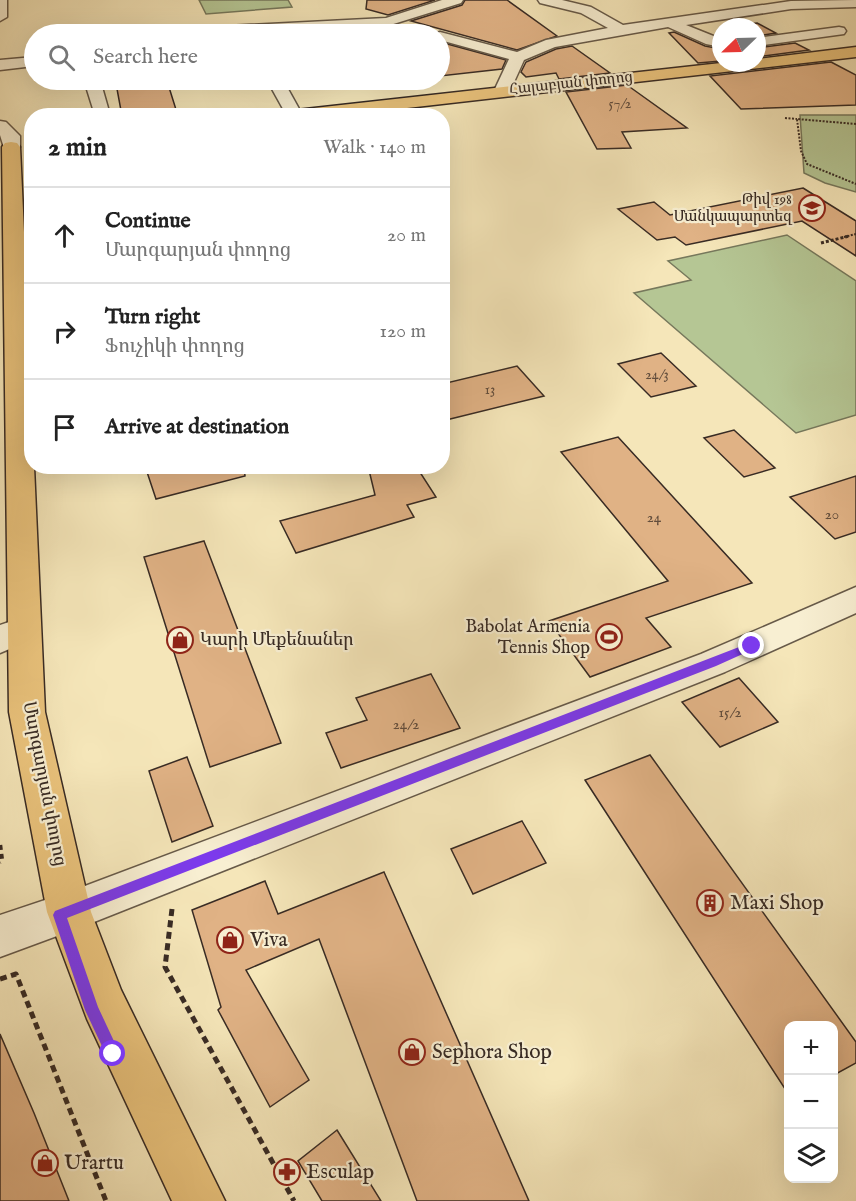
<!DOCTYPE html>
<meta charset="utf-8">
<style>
body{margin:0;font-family:"IM FELL English","Noto Serif Armenian",serif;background:#f2f2f2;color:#222}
.controls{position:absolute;right:18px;bottom:18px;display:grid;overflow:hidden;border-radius:12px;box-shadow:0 6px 24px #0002}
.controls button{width:54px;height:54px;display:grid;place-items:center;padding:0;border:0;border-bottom:2px solid #e0e0e0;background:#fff;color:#222;font:30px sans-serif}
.compass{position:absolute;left:712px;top:18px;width:54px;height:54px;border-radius:50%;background:#fff;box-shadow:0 6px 24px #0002;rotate:247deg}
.stop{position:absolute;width:18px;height:18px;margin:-14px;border:4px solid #7c3aed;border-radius:50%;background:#fff}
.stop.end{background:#7c3aed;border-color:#fff;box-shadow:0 2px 6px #0008}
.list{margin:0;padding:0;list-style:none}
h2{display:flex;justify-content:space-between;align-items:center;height:78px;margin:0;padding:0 24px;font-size:26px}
h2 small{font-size:20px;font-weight:400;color:#767676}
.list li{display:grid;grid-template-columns:39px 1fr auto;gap:18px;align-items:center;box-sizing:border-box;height:96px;padding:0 24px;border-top:2px solid #e0e0e0}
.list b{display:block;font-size:22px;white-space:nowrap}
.list p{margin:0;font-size:20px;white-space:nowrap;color:#767676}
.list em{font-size:20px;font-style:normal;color:#767676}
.icon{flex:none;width:33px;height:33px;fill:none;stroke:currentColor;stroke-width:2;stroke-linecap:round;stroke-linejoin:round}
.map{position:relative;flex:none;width:856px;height:1201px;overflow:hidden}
.search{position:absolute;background:#fff;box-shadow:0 6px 24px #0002;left:24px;top:24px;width:426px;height:66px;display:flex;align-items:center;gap:15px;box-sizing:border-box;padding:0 21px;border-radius:33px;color:#767676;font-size:22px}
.panel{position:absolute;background:#fff;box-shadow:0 6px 24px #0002;left:24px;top:108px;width:426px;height:366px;border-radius:24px}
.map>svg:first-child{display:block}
</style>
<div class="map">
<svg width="856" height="1201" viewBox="0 0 856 1201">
<rect width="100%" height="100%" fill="#f5e6b9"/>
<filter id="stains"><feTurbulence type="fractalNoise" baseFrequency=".00333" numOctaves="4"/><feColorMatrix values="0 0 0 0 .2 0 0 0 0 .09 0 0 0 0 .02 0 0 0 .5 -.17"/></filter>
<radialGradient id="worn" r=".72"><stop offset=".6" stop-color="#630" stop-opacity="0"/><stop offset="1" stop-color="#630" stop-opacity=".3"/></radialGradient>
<g fill="#b5c694" stroke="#76785c" stroke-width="1.5">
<path d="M199 0H288L292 7 206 14Z"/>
<path d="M800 115H856V192L825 183 804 173Z"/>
<path d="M787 235 856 281V415L796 433 634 293 691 280 668 261Z"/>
</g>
<g fill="#e0b285" stroke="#382b24" stroke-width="1.5">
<path d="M367 0H435L388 15 366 9Z"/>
<path d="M465 0H507L557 36 517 50 411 21 462 5Z"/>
<path d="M757 23 776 33 757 36V27H722Z"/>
<path d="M674 32 705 46 721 49V61L698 63 669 33Z"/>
<path d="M440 42 506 60 502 69 440 76Z"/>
<path d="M795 43 809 50 757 57V48Z"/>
<path d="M572 46 610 73 559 79 556 73 526 77 521 72 526 62 556 49Z"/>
<path d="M831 62 856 75V105L741 109 710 76Z"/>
<path d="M168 84 178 116H122L117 89Z"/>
<path d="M627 85 687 128 622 132 631 148 597 149 566 92Z"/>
<path d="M803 188 856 221V256L802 221 686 245 675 237 657 240 618 209 654 202 670 215Z"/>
<path d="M661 353 696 386 651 397 618 364Z"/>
<path d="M517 366 544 396 442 421V384Z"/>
<path d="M734 430 775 468 744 477 704 438Z"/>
<path d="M618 437 752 583 646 618 671 647 590 677 549 621 668 581 561 452Z"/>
<path d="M145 466H244L245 476 156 499Z"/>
<path d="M368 466H416L436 497 407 505 414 517 296 553 280 521 375 495Z"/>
<path d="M856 476V532L835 539 790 497Z"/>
<path d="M204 541 281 743 210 767 144 557Z"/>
<path d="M431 674 460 728 341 768 326 733 367 720 356 698Z"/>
<path d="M739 678 778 722 720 747 682 702Z"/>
<path d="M650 755 856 1042V1063L834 1075V1026H789V1095L585 780Z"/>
<path d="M187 757 213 826 172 842 149 771Z"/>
<path d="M522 821 546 863 473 894 451 849Z"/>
<path d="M384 872 529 1201H417L319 939 246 970 309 1080 270 1107 218 1010 221 1007 192 910 265 881 278 914Z"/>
<path d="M0 1034 34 1113 69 1201H0Z"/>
<path d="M337 1130 381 1201H322L298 1161Z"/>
</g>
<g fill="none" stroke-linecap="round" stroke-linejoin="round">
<defs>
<g id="minor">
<path d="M0 0H7V17L0 21Z"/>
<path d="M442 0H463L461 3 387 26 223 34H140L147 30 386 18Z"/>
<path d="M538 0H562L591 7 623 25 791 1 856 0V7L791 9 686 25 721 39V47L706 44 668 27 555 47 524 60 510 91 502 96 494 91 509 59 440 40V34H434L440 32 517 52 546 40 608 28 581 13 540 3Z"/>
<path d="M839 27 844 28 846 31 844 34 757 46V38Z"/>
<path d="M34 57V66L0 70V60Z"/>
<path d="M84 80H100L108 108 106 112H94Z"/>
<path d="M267 80H283L303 116H287Z"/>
<path d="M0 121 6 122 20 136V147L17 151H5L0 135Z"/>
<path d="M856 587V613L725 672 84 926 0 957V915L69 892 701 654Z"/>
<path d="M9 622 21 626 26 635 21 644 0 653V625Z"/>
</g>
<g id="major">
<path d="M856 47V57L337 116H279L287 111 721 63H757V59Z"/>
<path d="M11 142 17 143 20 147 32 403V466H34L45 712 91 912 121 990 225 1201H172L87 1019 47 912 9 712 2 147 5 143Z"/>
</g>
</defs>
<use href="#minor" stroke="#675a49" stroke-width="3"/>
<use href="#major" stroke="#382b24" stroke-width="3"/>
<g stroke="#382b24" stroke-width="2" stroke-dasharray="2 1.5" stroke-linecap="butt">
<path d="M785 118 797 119"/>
<path d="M856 124 797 119 801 151 807 164 856 184"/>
<path d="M844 237 856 234"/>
</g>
<path stroke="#382b24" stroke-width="3" stroke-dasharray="3 2" stroke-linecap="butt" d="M821 243 849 236"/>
<path stroke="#382b24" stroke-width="4.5" stroke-dasharray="5 4" stroke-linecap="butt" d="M0 845 2 861 0 862"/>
<g stroke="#382b24" stroke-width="5" stroke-dasharray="7 4.5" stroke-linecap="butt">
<path d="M172 909 165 967 294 1201"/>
<path d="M0 979 16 974 106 1201"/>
</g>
<use href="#minor" fill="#f8efd2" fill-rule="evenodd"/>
<use href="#major" fill="#eac37c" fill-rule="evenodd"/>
</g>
<path fill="#7c3aed" d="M752 642 757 646 756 648 716 666 67 918 98 1007 120 1054 118 1059 113 1061 108 1059 85 1010 53 915 55 911Z"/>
<defs>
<symbol id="school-ring" viewBox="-11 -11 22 22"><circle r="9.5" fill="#f8efd2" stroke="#8f2418" stroke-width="1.5"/><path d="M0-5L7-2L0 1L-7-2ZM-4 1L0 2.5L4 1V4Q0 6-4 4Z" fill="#8f2418"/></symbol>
<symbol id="stadium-ring" viewBox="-11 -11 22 22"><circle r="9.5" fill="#f8efd2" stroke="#8f2418" stroke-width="1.5"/><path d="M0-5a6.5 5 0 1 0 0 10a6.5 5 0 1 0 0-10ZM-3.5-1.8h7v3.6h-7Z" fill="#8f2418"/></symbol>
<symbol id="shop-ring" viewBox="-11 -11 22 22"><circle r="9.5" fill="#f8efd2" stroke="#8f2418" stroke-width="1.5"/><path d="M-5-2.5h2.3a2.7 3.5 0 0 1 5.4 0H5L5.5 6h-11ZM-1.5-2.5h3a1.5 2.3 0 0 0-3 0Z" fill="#8f2418"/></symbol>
<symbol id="building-ring" viewBox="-11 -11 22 22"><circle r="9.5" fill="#f8efd2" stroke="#8f2418" stroke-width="1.5"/><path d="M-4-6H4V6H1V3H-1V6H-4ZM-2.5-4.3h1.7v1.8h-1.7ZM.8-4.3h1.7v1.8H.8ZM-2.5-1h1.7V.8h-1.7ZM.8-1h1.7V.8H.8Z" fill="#8f2418"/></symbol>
<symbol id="pharmacy-ring" viewBox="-11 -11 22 22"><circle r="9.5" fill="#f8efd2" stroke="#8f2418" stroke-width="1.5"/><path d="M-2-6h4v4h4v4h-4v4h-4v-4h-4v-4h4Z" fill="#8f2418"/></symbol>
</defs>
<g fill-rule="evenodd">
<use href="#school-ring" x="797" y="193" width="30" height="30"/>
<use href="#stadium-ring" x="594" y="622" width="30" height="30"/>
<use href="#shop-ring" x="165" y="625" width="30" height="30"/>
<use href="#building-ring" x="695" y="888" width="30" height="30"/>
<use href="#shop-ring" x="215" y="925" width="30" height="30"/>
<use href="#shop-ring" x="397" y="1037" width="30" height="30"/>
<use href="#shop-ring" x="30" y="1148" width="30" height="30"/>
<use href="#pharmacy-ring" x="272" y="1157" width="30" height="30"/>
</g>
<g text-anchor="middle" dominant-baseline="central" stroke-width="4.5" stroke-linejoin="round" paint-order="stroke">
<g font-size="14" fill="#624d3c">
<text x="620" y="104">57/2</text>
<text x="657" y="375">24/3</text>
<text x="490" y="390">13</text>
</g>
<g font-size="15" fill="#382b24" stroke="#f8efd2">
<text transform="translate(571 83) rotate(-6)">Հալաբյան փողոց</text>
</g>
<g font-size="15" fill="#382b24" stroke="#f8efd2" text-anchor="end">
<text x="792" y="199">Թիվ 198<tspan x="792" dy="17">Մանկապարտեզ</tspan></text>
</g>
<g font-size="15" fill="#624d3c">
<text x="832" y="514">20</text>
<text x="654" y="517">24</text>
<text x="730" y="712">15/2</text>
<text x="406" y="724">24/2</text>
</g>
<g font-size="18" fill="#382b24" stroke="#f8efd2" text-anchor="end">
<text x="590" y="627">Babolat Armenia<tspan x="590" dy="21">Tennis Shop</tspan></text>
<text x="200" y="640" text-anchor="start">Կարի Մեքենաներ</text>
</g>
<g font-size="18" fill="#382b24" stroke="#f8efd2">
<text transform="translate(44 784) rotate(79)">Մարգարյան փողոց</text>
</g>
<g font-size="21" fill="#382b24" stroke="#f8efd2" text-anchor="start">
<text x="730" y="903">Maxi Shop</text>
<text x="250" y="940">Viva</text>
<text x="432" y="1052">Sephora Shop</text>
<text x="64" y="1163">Urartu</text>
<text x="306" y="1172">Esculap</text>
</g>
</g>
<rect width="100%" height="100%" filter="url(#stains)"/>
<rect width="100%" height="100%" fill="url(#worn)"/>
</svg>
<div class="controls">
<button>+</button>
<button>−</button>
<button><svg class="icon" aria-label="layers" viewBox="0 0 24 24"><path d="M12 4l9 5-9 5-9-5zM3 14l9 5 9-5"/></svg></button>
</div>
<svg class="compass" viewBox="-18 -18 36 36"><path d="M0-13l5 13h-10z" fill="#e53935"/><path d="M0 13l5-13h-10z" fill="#767676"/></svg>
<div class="stop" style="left:113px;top:1054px"></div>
<div class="stop end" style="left:752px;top:646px"></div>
<div class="search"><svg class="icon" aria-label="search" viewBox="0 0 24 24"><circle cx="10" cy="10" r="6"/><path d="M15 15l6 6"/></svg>Search here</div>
<section class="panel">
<h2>2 min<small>Walk · 140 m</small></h2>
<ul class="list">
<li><svg class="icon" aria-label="ahead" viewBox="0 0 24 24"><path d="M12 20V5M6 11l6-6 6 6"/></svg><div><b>Continue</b><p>Մարգարյան փողոց</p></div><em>20 m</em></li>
<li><svg class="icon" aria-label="right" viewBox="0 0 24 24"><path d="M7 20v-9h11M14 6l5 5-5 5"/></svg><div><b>Turn right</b><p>Ֆուչիկի փողոց</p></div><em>120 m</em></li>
<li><svg class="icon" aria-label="arrive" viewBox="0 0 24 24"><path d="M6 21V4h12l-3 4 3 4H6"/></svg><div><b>Arrive at destination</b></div></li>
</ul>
</section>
</div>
